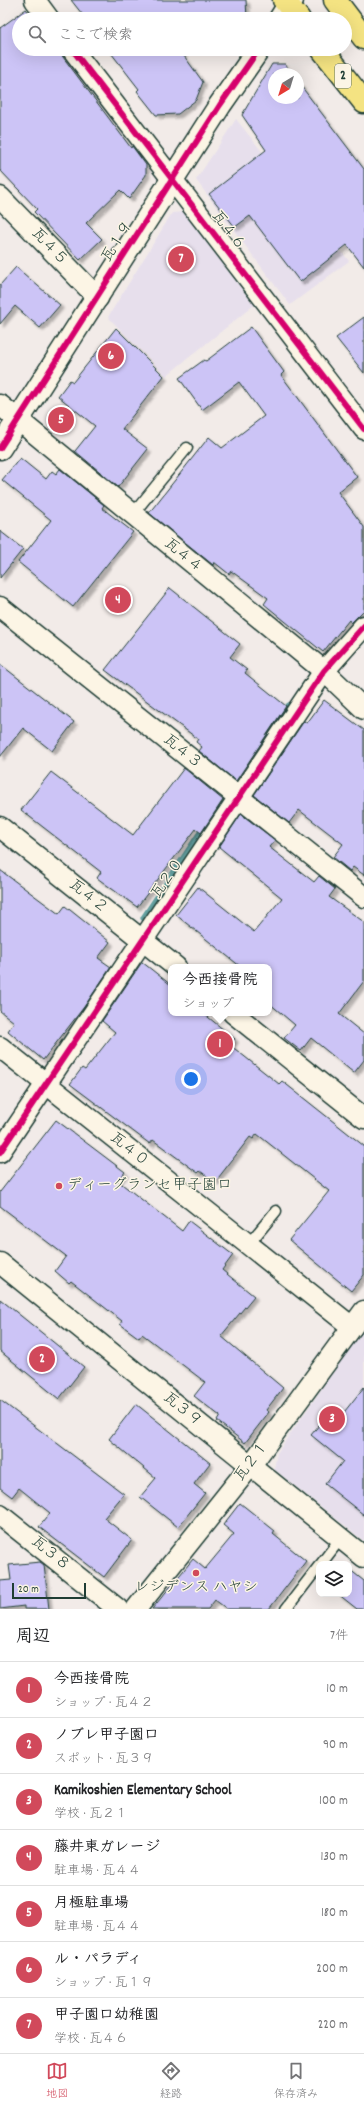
<!DOCTYPE html>
<html lang="ja">
<meta charset="utf-8">
<style>
body{margin:0;font-family:Dekko,"Klee One",sans-serif;background:#f6f6f6;color:#202124}
.controls{position:absolute;right:12px;bottom:12px;display:grid;overflow:hidden;border-radius:8px;box-shadow:0 4px 16px #0002}
.controls button{width:36px;height:36px;display:grid;place-items:center;padding:0;border:0;border-bottom:1px solid #e0e0e0;background:#fff;color:#202124;font:20px sans-serif}
.compass{position:absolute;left:268px;top:68px;width:36px;height:36px;border-radius:50%;background:#fff;box-shadow:0 4px 16px #0002;rotate:218deg}
.scale{position:absolute;left:12px;bottom:10px;width:74px;box-sizing:border-box;padding-left:4px;border:2px solid #1f3d34;border-top:0;font-size:11px;line-height:14px;white-space:nowrap;color:#1f3d34;-webkit-text-stroke:3px #fcf5e5;paint-order:stroke}
.you{position:absolute;left:191px;top:1079px;width:14px;height:14px;margin:-10px;border:3px solid #fff;border-radius:50%;background:#1a73e8;box-shadow:0 0 0 6px #1a73e833}
.badge{display:grid;place-items:center;width:26px;height:26px;border-radius:50%;background:#d1495b;color:#fff;font-size:13px;font-weight:700}
.pin{position:absolute;translate:-50% -50%;border:2px solid #fff;box-shadow:0 1px 4px #0006}
.popup{position:absolute;left:168px;top:964px;width:104px;height:52px;box-sizing:border-box;display:grid;place-content:center;border-radius:8px;background:#fff;filter:drop-shadow(0 1px 3px #0005);font-size:13px;white-space:nowrap;color:#757577}
.popup b{font-size:15px;color:#202124}
.popup::after{content:'';position:absolute;left:50%;top:100%;margin-left:-8px;border:8px solid transparent;border-top-color:#fff}
.list{margin:0;padding:0;list-style:none}
h2{display:flex;justify-content:space-between;align-items:center;height:52px;margin:0;padding:0 16px;font-size:17px}
h2 small{font-size:13px;font-weight:400;color:#757577}
.list li{display:grid;grid-template-columns:26px 1fr auto;gap:12px;align-items:center;box-sizing:border-box;height:56px;padding:0 16px;border-top:1px solid #e0e0e0}
.list b{display:block;font-size:15px;white-space:nowrap}
.list p{margin:0;font-size:13px;white-space:nowrap;color:#757577}
.list em{font-size:13px;font-style:normal;color:#757577}
.icon{flex:none;width:22px;height:22px;fill:none;stroke:currentColor;stroke-width:2;stroke-linecap:round;stroke-linejoin:round}
.map{position:relative;flex:none;width:364px;height:1609px;overflow:hidden}
.search{position:absolute;background:#fff;box-shadow:0 4px 16px #0002;left:12px;right:12px;top:12px;height:44px;display:flex;align-items:center;gap:10px;box-sizing:border-box;padding:0 14px;border-radius:22px;color:#757577;font-size:15px}
.sheet{height:444px;background:#fff}
nav{display:flex;justify-content:space-around;align-items:center;box-sizing:border-box;height:56px;border-top:1px solid #e0e0e0;background:#fff;font-size:11px;color:#757577}
nav a{display:grid;justify-items:center;gap:2px}
nav .on{color:#d1495b}
.map>svg:first-child{display:block}
</style>
<div class="map">
<svg width="364" height="1609" viewBox="0 0 364 1609">
<defs>
<filter id="shadow"><feDropShadow dx="3.5" dy="3.5" stdDeviation="1" flood-color="#0004"/></filter>
</defs>
<rect width="100%" height="100%" fill="#f2ebe8"/>
<filter id="ink" filterUnits="userSpaceOnUse"><feTurbulence type="fractalNoise" baseFrequency=".025" numOctaves="2"/><feDisplacementMap in="SourceGraphic" scale="8" xChannelSelector="R" yChannelSelector="G"/><feConvolveMatrix kernelMatrix="1 2 1 2 8 2 1 2 1" color-interpolation-filters="sRGB"/></filter>
<g filter="url(#ink)">
<g fill="#e7dfec">
<path d="M236 119 349 261 290 305 196 180Z"/>
<path d="M183 212 254 305 166 376 108 317 172 213Z"/>
<path d="M364 1328V1541L274 1469 277 1453Z"/>
</g>
<g fill="none" stroke-linecap="round" stroke-linejoin="round">
<g stroke="#629f9e" stroke-width="7">
<path d="M261 742 289 706"/>
<path d="M144 918 206 825"/>
</g>
</g>
<g fill="#ccc4f6" stroke="#1f3d34" filter="url(#shadow)">
<path d="M71 0H246L247 19H86Z"/>
<path d="M26 9 34 19H19V49H57L131 148 132 146 146 165V175L129 199 120 190 86 223 102 239 80 260 34 212 37 209 0 170V28Z"/>
<path d="M108 49H179L203 82 196 100 178 114 156 115 137 91 139 89Z"/>
<path d="M272 64H285L292 74H274V98H298V82L364 169V267L347 245 300 282 250 216 235 227 209 194 266 150 242 115Z"/>
<path d="M16 267 60 305 40 328 15 306 0 324V285Z"/>
<path d="M364 317V373L336 338Z"/>
<path d="M251 327 284 372 281 375 357 477 338 492 364 527V610L351 623 349 620 323 652 264 604 268 598 231 571 229 574 214 562 213 565 149 513 209 437 222 448 264 416 239 382 202 410 179 378 204 360 206 361Z"/>
<path d="M116 328 164 376 122 429 148 449 118 487 75 451 95 426 58 396 70 380 73 382Z"/>
<path d="M20 458 46 479 52 471 56 474 60 469 104 505 102 508 133 532 73 607 18 562 51 520 2 480Z"/>
<path d="M0 531 23 549 0 578Z"/>
<path d="M170 588 240 644 230 657 247 670 245 673 286 706 236 781 199 751 202 747 196 742 198 739 105 670Z"/>
<path d="M0 664 74 722 52 751 23 728 0 757Z"/>
<path d="M324 700 364 730V875L353 867 350 871 333 857 343 844 299 810 289 823 254 795 304 721 307 723Z"/>
<path d="M184 768 223 800 201 833 196 829 137 907 97 878 101 872 21 810 51 772 133 835Z"/>
<path d="M241 814 275 840 269 847 314 882 319 876 335 889 329 897 364 922V981L339 1014 364 1034V1060L354 1073 311 1038 301 1051 284 1038 295 1025 269 1003V967H241L176 915 198 887 254 932 282 898 219 847Z"/>
<path d="M0 870 59 914 65 906 110 942 98 958 111 967 84 1007 43 1060 8 1031 14 1022 0 1011Z"/>
<path d="M142 962 171 985V1013H203L235 1039 230 1045 279 1084 282 1081 364 1146V1275L351 1291 289 1240 329 1191 257 1134 253 1139 250 1137 215 1182 200 1171 198 1173 153 1140 150 1144 70 1084 82 1068 85 1070 115 1032 102 1021Z"/>
<path d="M56 1120 125 1172 118 1181 182 1231 189 1221 233 1255 222 1270 254 1296 221 1336 283 1388 266 1410 269 1412 245 1443 217 1421 220 1416 194 1396 205 1382 142 1334 139 1338 120 1324 122 1321 71 1281 69 1283 55 1271 66 1256 0 1206V1192Z"/>
<path d="M0 1299 84 1367 59 1399 0 1351Z"/>
<path d="M364 1387V1515L325 1484 343 1461 311 1435 328 1414 337 1421Z"/>
<path d="M0 1400 124 1494 104 1518 132 1540 104 1577 39 1527 50 1513 19 1488 12 1497 0 1488Z"/>
<path d="M136 1404 210 1463 194 1484 205 1493 178 1527 140 1497 156 1478 109 1439Z"/>
<path d="M240 1503 275 1531 273 1534 306 1561 269 1609H227L215 1600 208 1609H152L193 1559 205 1569 234 1534 223 1525Z"/>
<path d="M40 1562 44 1565 49 1609H24V1606L0 1609V1581L11 1580 9 1565Z"/>
<path d="M349 1569 364 1581V1609H357L338 1594H349Z"/>
</g>
<g fill="none" stroke-linecap="round" stroke-linejoin="round">
<defs>
<g id="lane">
<path d="M133 514 187 448"/>
<path d="M248 1245 276 1211"/>
<path d="M321 1564 341 1538"/>
<path d="M286 1609 319 1566"/>
</g>
<g id="street">
<path d="M35 0 49 19"/>
<path d="M72 49 364 429"/>
<path d="M0 197 98 298"/>
<path d="M0 405 324 671 364 709"/>
<path d="M0 607 364 897"/>
<path d="M0 827 176 967"/>
<path d="M233 1013 364 1118"/>
<path d="M0 1047 352 1327"/>
<path d="M0 1152 324 671 364 626"/>
<path d="M0 1263 364 1557"/>
<path d="M0 1515 118 1609"/>
<path d="M136 1609 251 1465 364 1311"/>
</g>
<g id="secondary">
<path d="M280 19 292 0"/>
<path d="M0 448 220 105 259 49"/>
</g>
<g id="highway">
<path d="M284 0 299 19"/>
<path d="M335 0 364 38"/>
<path d="M322 49 364 102"/>
</g>
</defs>
<use href="#lane" stroke="#1f3d34" stroke-width="13"/>
<use href="#street" stroke="#1f3d34" stroke-width="23"/>
<use href="#secondary" stroke="#1f3d34" stroke-width="25"/>
<use href="#highway" stroke="#1f3d34" stroke-width="25"/>
<use href="#lane" stroke="#fcf5e5" stroke-width="10"/>
<use href="#street" stroke="#fcf5e5" stroke-width="20"/>
<use href="#secondary" stroke="#fcf5e5" stroke-width="22"/>
<use href="#highway" stroke="#f4e382" stroke-width="22"/>
<defs>
<g id="cycleway">
<path d="M72 49 364 429"/>
<path d="M0 448 220 105 259 49"/>
<path d="M0 1152 324 671 364 626"/>
</g>
</defs>
<use href="#cycleway" stroke="#fcf5e5" stroke-width="8"/>
<use href="#cycleway" stroke="#d6006c" stroke-width="6"/>
</g>
</g>
<g fill="#d1495b" stroke="#fcf5e5" stroke-width="1.5">
<circle cx="59" cy="1186" r="4"/>
<circle cx="196" cy="1573" r="4"/>
</g>
<g text-anchor="middle" dominant-baseline="central" stroke-width="3" stroke-linejoin="round" paint-order="stroke">
<rect fill="#fcf5e5" stroke="#617469" stroke-width="1" x="335" y="64" width="16" height="24" rx="3"/>
<g font-size="14" font-weight="bold" fill="#1f3d34">
<text x="343" y="76">2</text>
</g>
<g font-size="15" fill="#1f3d34" stroke="#fcf5e5">
<text transform="translate(228 231) rotate(52)">瓦４６</text>
<text transform="translate(118 242) rotate(-58)">瓦１９</text>
<text transform="translate(49 247) rotate(46)">瓦４５</text>
<text transform="translate(183 556) rotate(39)">瓦４４</text>
<text transform="translate(182 752) rotate(39)">瓦４３</text>
<text transform="translate(168 879) rotate(-56)">瓦２０</text>
<text transform="translate(88 897) rotate(38)">瓦４２</text>
<text transform="translate(129 1150) rotate(38)">瓦４０</text>
<text transform="translate(182 1410) rotate(39)">瓦３９</text>
<text transform="translate(252 1462) rotate(-53)">瓦２１</text>
<text transform="translate(50 1554) rotate(39)">瓦３８</text>
</g>
<g font-size="15" fill="#1f3d34" stroke="#fcf5e5" text-anchor="start">
<text x="67" y="1186">ディーグランセ甲子園口</text>
<text x="196" y="1588" text-anchor="middle">レジデンス ハヤシ</text>
</g>
</g>
</svg>
<div class="controls">
<button><svg class="icon" aria-label="layers" viewBox="0 0 24 24"><path d="M12 4l9 5-9 5-9-5zM3 14l9 5 9-5"/></svg></button>
</div>
<svg class="compass" viewBox="-18 -18 36 36"><path d="M0-13l5 13h-10z" fill="#e53935"/><path d="M0 13l5-13h-10z" fill="#757577"/></svg>
<div class="scale">20 m</div>
<div class="you"></div>
<div class="pin badge" style="left:220px;top:1044px">1</div>
<div class="popup"><b>今西接骨院</b>ショップ</div>
<div class="pin badge" style="left:42px;top:1359px">2</div>
<div class="pin badge" style="left:332px;top:1419px">3</div>
<div class="pin badge" style="left:118px;top:600px">4</div>
<div class="pin badge" style="left:61px;top:420px">5</div>
<div class="pin badge" style="left:111px;top:356px">6</div>
<div class="pin badge" style="left:181px;top:259px">7</div>
<div class="search"><svg class="icon" aria-label="search" viewBox="0 0 24 24"><circle cx="10" cy="10" r="6"/><path d="M15 15l6 6"/></svg>ここで検索</div>
</div>
<section class="sheet">
<h2>周辺<small>7件</small></h2>
<ul class="list">
<li><span class="badge">1</span><div><b>今西接骨院</b><p>ショップ · 瓦４２</p></div><em>10 m</em></li>
<li><span class="badge">2</span><div><b>ノブレ甲子園口</b><p>スポット · 瓦３９</p></div><em>90 m</em></li>
<li><span class="badge">3</span><div><b>Kamikoshien Elementary School</b><p>学校 · 瓦２１</p></div><em>100 m</em></li>
<li><span class="badge">4</span><div><b>藤井東ガレージ</b><p>駐車場 · 瓦４４</p></div><em>130 m</em></li>
<li><span class="badge">5</span><div><b>月極駐車場</b><p>駐車場 · 瓦４４</p></div><em>180 m</em></li>
<li><span class="badge">6</span><div><b>ル・パラディ</b><p>ショップ · 瓦１９</p></div><em>200 m</em></li>
<li><span class="badge">7</span><div><b>甲子園口幼稚園</b><p>学校 · 瓦４６</p></div><em>220 m</em></li>
</ul>
</section>
<nav>
<a class="on"><svg class="icon" aria-label="map" viewBox="0 0 24 24"><path d="M3 6l6-2 6 2 6-2v14l-6 2-6-2-6 2zM9 4v14M15 6v14"/></svg>地図</a>
<a><svg class="icon" aria-label="directions" viewBox="0 0 24 24"><path d="M12 3l9 9-9 9-9-9zM9 14v-3h6M13 9l2 2-2 2"/></svg>経路</a>
<a><svg class="icon" aria-label="saved" viewBox="0 0 24 24"><path d="M7 4h10v16l-5-4-5 4z"/></svg>保存済み</a>
</nav>
